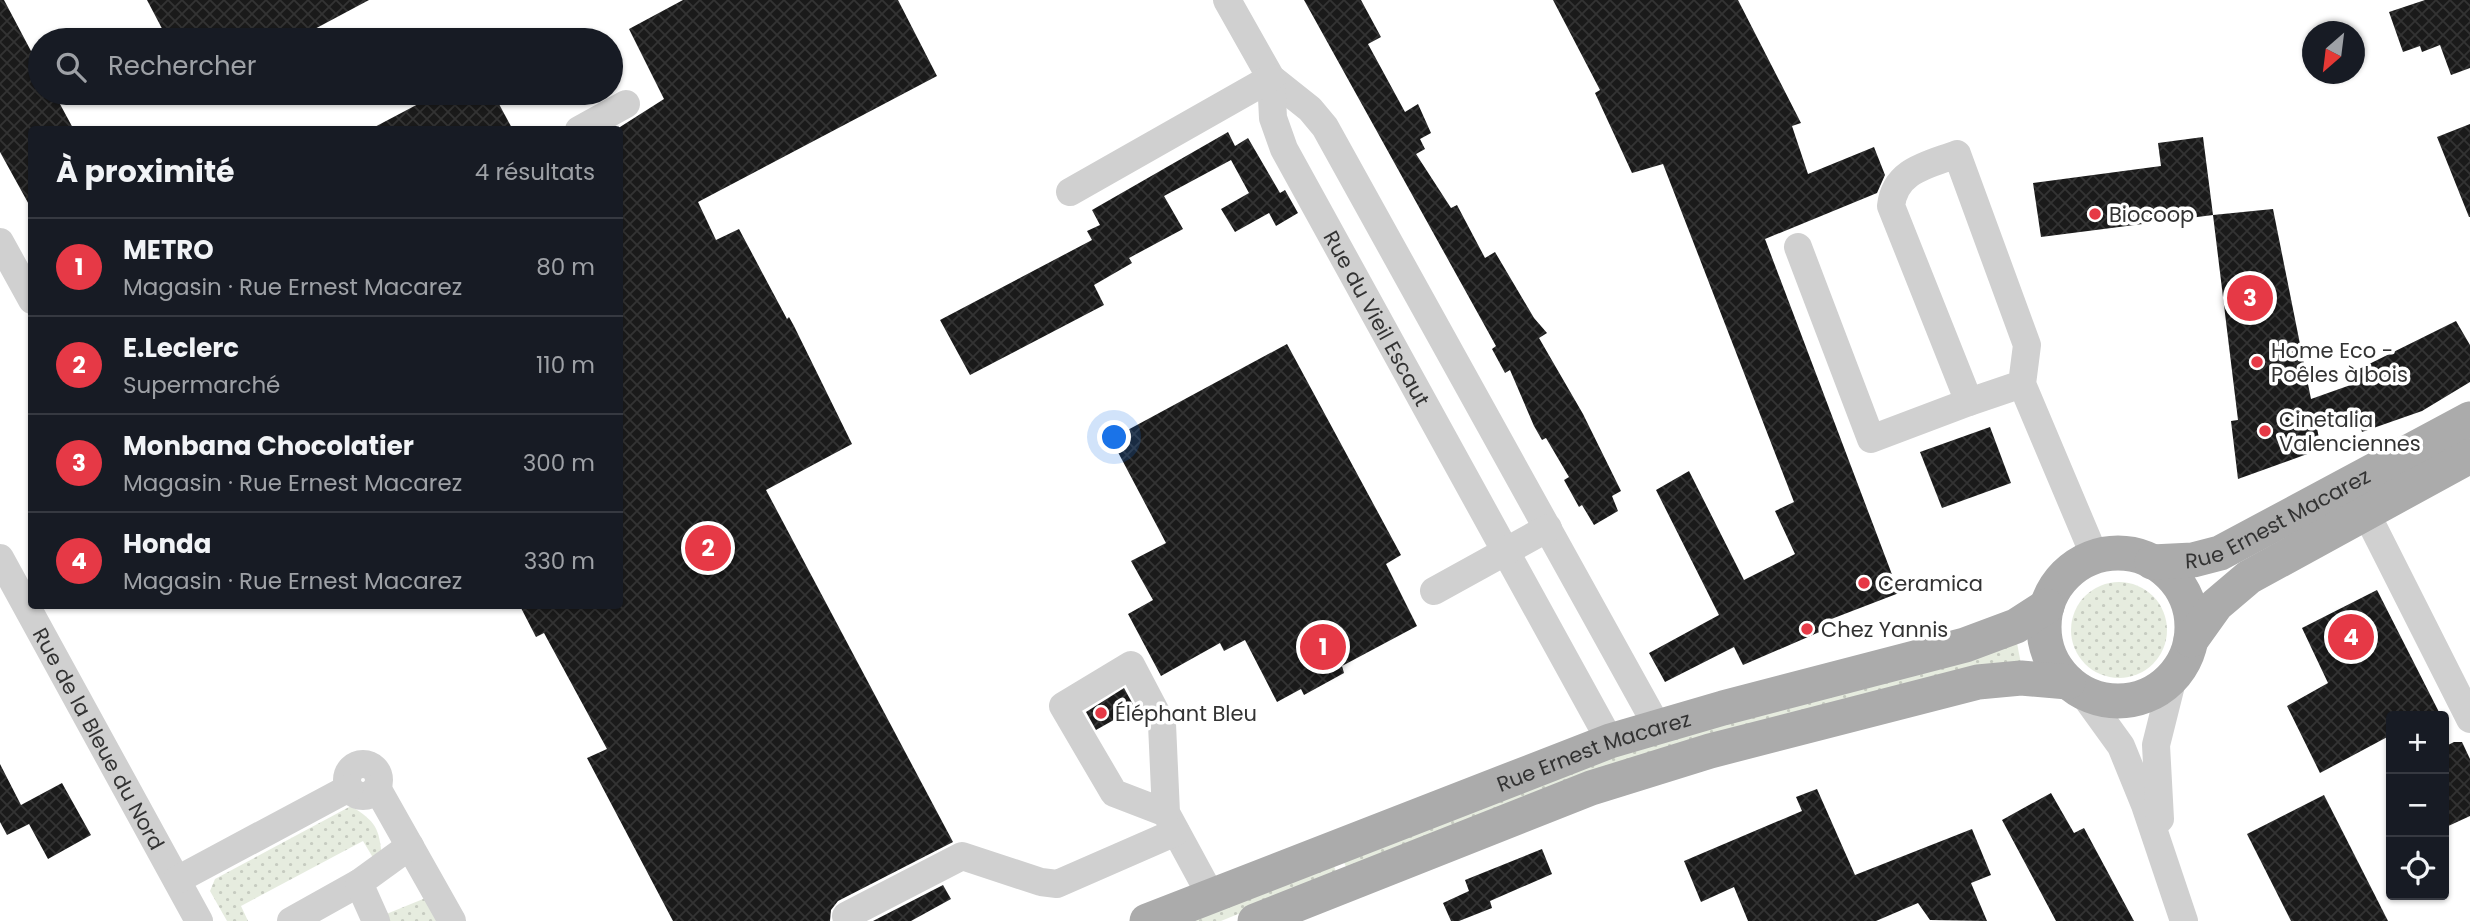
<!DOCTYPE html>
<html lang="fr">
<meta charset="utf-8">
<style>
body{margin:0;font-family:Poppins,sans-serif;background:#20242c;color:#f1f3f6}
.controls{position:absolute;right:21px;bottom:21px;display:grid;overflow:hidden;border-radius:7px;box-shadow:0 2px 5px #0004}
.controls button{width:63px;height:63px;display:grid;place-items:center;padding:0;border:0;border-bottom:2px solid #363941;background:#171b24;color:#f1f3f6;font:35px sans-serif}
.compass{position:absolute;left:2302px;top:21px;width:63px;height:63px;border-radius:50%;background:#171b24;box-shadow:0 2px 5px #0004;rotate:208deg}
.you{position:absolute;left:1115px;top:438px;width:24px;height:24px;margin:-18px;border:5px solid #fff;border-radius:50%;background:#1a73e8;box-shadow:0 0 0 10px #1a73e833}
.badge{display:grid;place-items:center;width:46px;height:46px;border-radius:50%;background:#e63946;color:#fff;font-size:23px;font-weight:700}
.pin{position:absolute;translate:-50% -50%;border:4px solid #fff;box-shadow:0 2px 7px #0006}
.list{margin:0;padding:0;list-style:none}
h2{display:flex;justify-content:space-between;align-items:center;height:91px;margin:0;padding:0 28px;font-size:30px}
h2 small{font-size:23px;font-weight:400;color:#9ea1a6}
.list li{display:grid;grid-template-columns:46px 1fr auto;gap:21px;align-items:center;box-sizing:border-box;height:98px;padding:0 28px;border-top:2px solid #363941}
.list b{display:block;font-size:26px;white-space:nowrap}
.list p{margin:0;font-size:23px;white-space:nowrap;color:#9ea1a6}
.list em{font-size:23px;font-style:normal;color:#9ea1a6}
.icon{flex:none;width:38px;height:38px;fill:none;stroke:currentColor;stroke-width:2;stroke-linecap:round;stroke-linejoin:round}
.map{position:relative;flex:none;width:2470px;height:921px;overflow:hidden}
.search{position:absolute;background:#171b24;box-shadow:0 2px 5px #0004;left:28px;top:28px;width:595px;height:77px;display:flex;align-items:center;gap:18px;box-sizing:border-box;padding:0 24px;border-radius:38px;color:#9ea1a6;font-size:26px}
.panel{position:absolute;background:#171b24;box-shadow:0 2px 5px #0004;left:28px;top:126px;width:595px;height:483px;border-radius:7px}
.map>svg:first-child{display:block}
</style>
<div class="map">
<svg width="2470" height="921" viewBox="0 0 2470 921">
<defs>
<pattern id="grass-dots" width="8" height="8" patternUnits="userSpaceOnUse" patternTransform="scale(1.75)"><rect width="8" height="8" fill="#e6ecdf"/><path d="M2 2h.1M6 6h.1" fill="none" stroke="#c6cbc0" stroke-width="1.8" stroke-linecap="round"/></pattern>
<pattern id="building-cross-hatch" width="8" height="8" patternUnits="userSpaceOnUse" patternTransform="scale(1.75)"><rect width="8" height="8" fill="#1a1a1a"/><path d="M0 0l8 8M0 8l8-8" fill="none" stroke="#333"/></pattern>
</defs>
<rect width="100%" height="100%" fill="#fff"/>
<g fill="url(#grass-dots)">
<circle cx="2119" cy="630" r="48"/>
<path d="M2017 643 2021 664 1347 869 1342 858 1571 766Z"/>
<path d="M351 806C376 822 379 827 382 857L375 861 363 841 241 906 248 921H227L210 891 215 879Z"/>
<path d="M1332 861 1337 874 1221 921H1183Z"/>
<path d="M428 897 442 921H387L384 915Z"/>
</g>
<g fill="url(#building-cross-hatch)">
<path d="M0 0H4L40 68V93H54L74 130H32V210L0 152Z"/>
<path d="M147 0H369L294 40H168Z"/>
<path d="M683 0H898L937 76 698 202 716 240 739 229 787 319 789 317 794 326 852 444 766 490 953 842 838 901 831 910 830 921H673L587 758 607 749 544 633 536 637 520 606H620V127L664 99 629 29Z"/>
<path d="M1304 0H1361L1381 37 1368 44 1405 112 1418 104 1431 133 1420 139 1425 149 1416 154 1451 208 1457 205 1485 258 1495 252 1534 318 1547 333 1539 338 1583 414 1621 491 1612 496 1618 511 1594 525 1582 505 1579 507 1564 480 1569 477 1546 438 1542 440 1534 426 1510 370 1505 373 1492 349 1496 346Z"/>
<path d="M1553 0H1738L1801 123 1792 126 1808 174 1874 147 1885 175 1877 193 1765 239 1899 593 1821 623 1824 630 1743 665 1734 647 1665 682 1649 653 1719 615 1656 490 1689 471 1744 580 1795 554 1775 511 1794 502 1663 164 1632 173 1595 93 1600 90Z"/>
<path d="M2425 0H2470V68L2451 75 2440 45 2422 52 2420 46 2403 52 2389 12Z"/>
<path d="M439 93H493L513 130H369Z"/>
<path d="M2470 124V217H2469L2437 137Z"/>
<path d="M1228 132 1235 146 1248 138 1280 193 1285 190 1298 213 1276 226 1269 213 1235 232 1221 209 1249 193 1231 160 1164 196 1183 229 1129 258 1132 263 1094 285 1104 305 970 375 940 320 1092 240 1087 231 1100 225 1092 210Z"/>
<path d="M2203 137 2213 215 2041 237 2033 183 2161 166 2158 143Z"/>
<path d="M2273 209 2311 399 2359 382 2355 371 2456 321 2470 345V382L2422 411 2362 432 2357 415 2317 428 2321 449 2238 479 2231 421 2238 420 2213 215Z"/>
<path d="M1287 344 1401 555 1386 564 1417 626 1342 666 1344 673 1304 695 1301 689 1277 702 1245 640 1224 651 1220 643 1161 676 1128 614 1153 600 1131 561 1166 543 1111 439Z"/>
<path d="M1990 427 2011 483 1942 508 1920 452Z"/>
<path d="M2377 590 2441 716H2391V735L2320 773 2287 706 2328 683 2302 628Z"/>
<path d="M1124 688 1135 708 1096 730 1086 712Z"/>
<path d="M2454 742H2462L2470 759V816L2444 828V747Z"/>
<path d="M0 764 21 805 62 783 91 835 48 859 29 824 7 835 0 822Z"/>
<path d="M1817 789 1855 875 1972 829 1991 875 1971 883 1987 921 1930 920 1918 903 1876 921H1748L1734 887 1701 902 1684 861 1802 811 1796 797Z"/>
<path d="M2051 793 2074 833 2084 828 2134 921H2056L2002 820Z"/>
<path d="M2324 795 2388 921H2291L2247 834Z"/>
<path d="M1542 849 1552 874 1490 901 1492 908 1459 921H1451L1443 903 1469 891 1465 880Z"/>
<path d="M943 885 951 899 911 921H873Z"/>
</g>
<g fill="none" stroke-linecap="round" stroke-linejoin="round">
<g stroke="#d0d0d0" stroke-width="28">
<path d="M1227 0 1271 78 1310 109 1325 127 1657 726"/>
<path id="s1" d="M1271 78 1273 118 1284 149 1610 741"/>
<path d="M579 130 626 104"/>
<path d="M1070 192 1271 78"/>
<path d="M0 242 32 300"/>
<path d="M1798 247 1871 439 1969 402"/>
<path d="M2022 384 1969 402 1891 206C1895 170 1928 165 1957 154L2027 345 2022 384 2095 557"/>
<path d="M2366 513 2470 719"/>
<path id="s2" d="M0 558 199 921"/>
<path d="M1434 591 1548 528"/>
<path d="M2082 692 2121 746 2145 805 2184 921"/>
<circle cx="363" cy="780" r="16"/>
<path d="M377 788 452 921"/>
<path d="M1166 813 1114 793 1063 706 1131 665 1162 724 1166 813 1211 896"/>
<path d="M2160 819 2156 745 2173 677"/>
<path d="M177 880 349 788"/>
<path d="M291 921 359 883"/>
<path d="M376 921 359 883 410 846"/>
<path d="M847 921 846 916 962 856 1041 882 1057 884 1176 832"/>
</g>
<g stroke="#ababab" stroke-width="35">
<circle cx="2118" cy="627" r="74"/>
<path id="s3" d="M2152 562 2193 560 2220 553 2470 419"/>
<path d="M2191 640 2216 605 2249 577 2470 456"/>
<path id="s4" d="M1147 921 1610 741 1723 708 1965 645 2016 626 2047 606"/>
<path d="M1255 921 1591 788 1710 751 1978 682 2021 678 2068 682"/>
</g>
</g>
<g fill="#e63946" stroke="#fff" stroke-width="2.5">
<circle cx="2095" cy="214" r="7"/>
<circle cx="2257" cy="362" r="7"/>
<circle cx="2265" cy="431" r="7"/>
<circle cx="1864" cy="583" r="7"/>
<circle cx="1807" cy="629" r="7"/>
<circle cx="1101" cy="713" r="7"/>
</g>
<g text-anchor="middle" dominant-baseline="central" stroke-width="7" stroke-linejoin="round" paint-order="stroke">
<g font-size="21" fill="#333" stroke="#fff" text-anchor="start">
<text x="2109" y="214">Biocoop</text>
<text x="2271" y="350">Home Eco -<tspan x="2271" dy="24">Poêles à bois</tspan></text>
<text x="2279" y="419">Cinetalia<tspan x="2279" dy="24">Valenciennes</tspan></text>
<text x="1878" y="583">Ceramica</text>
<text x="1821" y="629">Chez Yannis</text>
<text x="1115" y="713">Éléphant Bleu</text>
</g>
<g font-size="21" fill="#333" stroke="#fff">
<text stroke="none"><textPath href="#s1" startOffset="266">Rue du Vieil Escaut</textPath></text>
<text stroke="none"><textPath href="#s3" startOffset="135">Rue Ernest Macarez</textPath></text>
<text stroke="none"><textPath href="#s2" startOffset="206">Rue de la Bleue du Nord</textPath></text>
<text stroke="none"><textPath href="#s4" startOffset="478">Rue Ernest Macarez</textPath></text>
</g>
</g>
</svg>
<div class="controls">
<button>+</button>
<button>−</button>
<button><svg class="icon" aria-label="locate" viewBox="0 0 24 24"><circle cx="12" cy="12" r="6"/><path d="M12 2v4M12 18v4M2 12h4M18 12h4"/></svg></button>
</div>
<svg class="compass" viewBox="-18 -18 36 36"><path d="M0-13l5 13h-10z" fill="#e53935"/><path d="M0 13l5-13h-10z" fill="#9ea1a6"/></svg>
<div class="you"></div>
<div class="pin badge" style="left:1323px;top:647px">1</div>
<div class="pin badge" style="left:708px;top:548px">2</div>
<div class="pin badge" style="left:2250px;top:298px">3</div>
<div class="pin badge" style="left:2351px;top:637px">4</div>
<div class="search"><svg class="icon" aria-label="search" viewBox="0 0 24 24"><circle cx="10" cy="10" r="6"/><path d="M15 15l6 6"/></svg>Rechercher</div>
<section class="panel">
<h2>À proximité<small>4 résultats</small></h2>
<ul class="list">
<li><span class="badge">1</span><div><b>METRO</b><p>Magasin · Rue Ernest Macarez</p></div><em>80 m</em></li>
<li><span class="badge">2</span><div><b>E.Leclerc</b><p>Supermarché</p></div><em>110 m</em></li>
<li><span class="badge">3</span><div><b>Monbana Chocolatier</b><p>Magasin · Rue Ernest Macarez</p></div><em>300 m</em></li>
<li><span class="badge">4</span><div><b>Honda</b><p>Magasin · Rue Ernest Macarez</p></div><em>330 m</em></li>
</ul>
</section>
</div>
